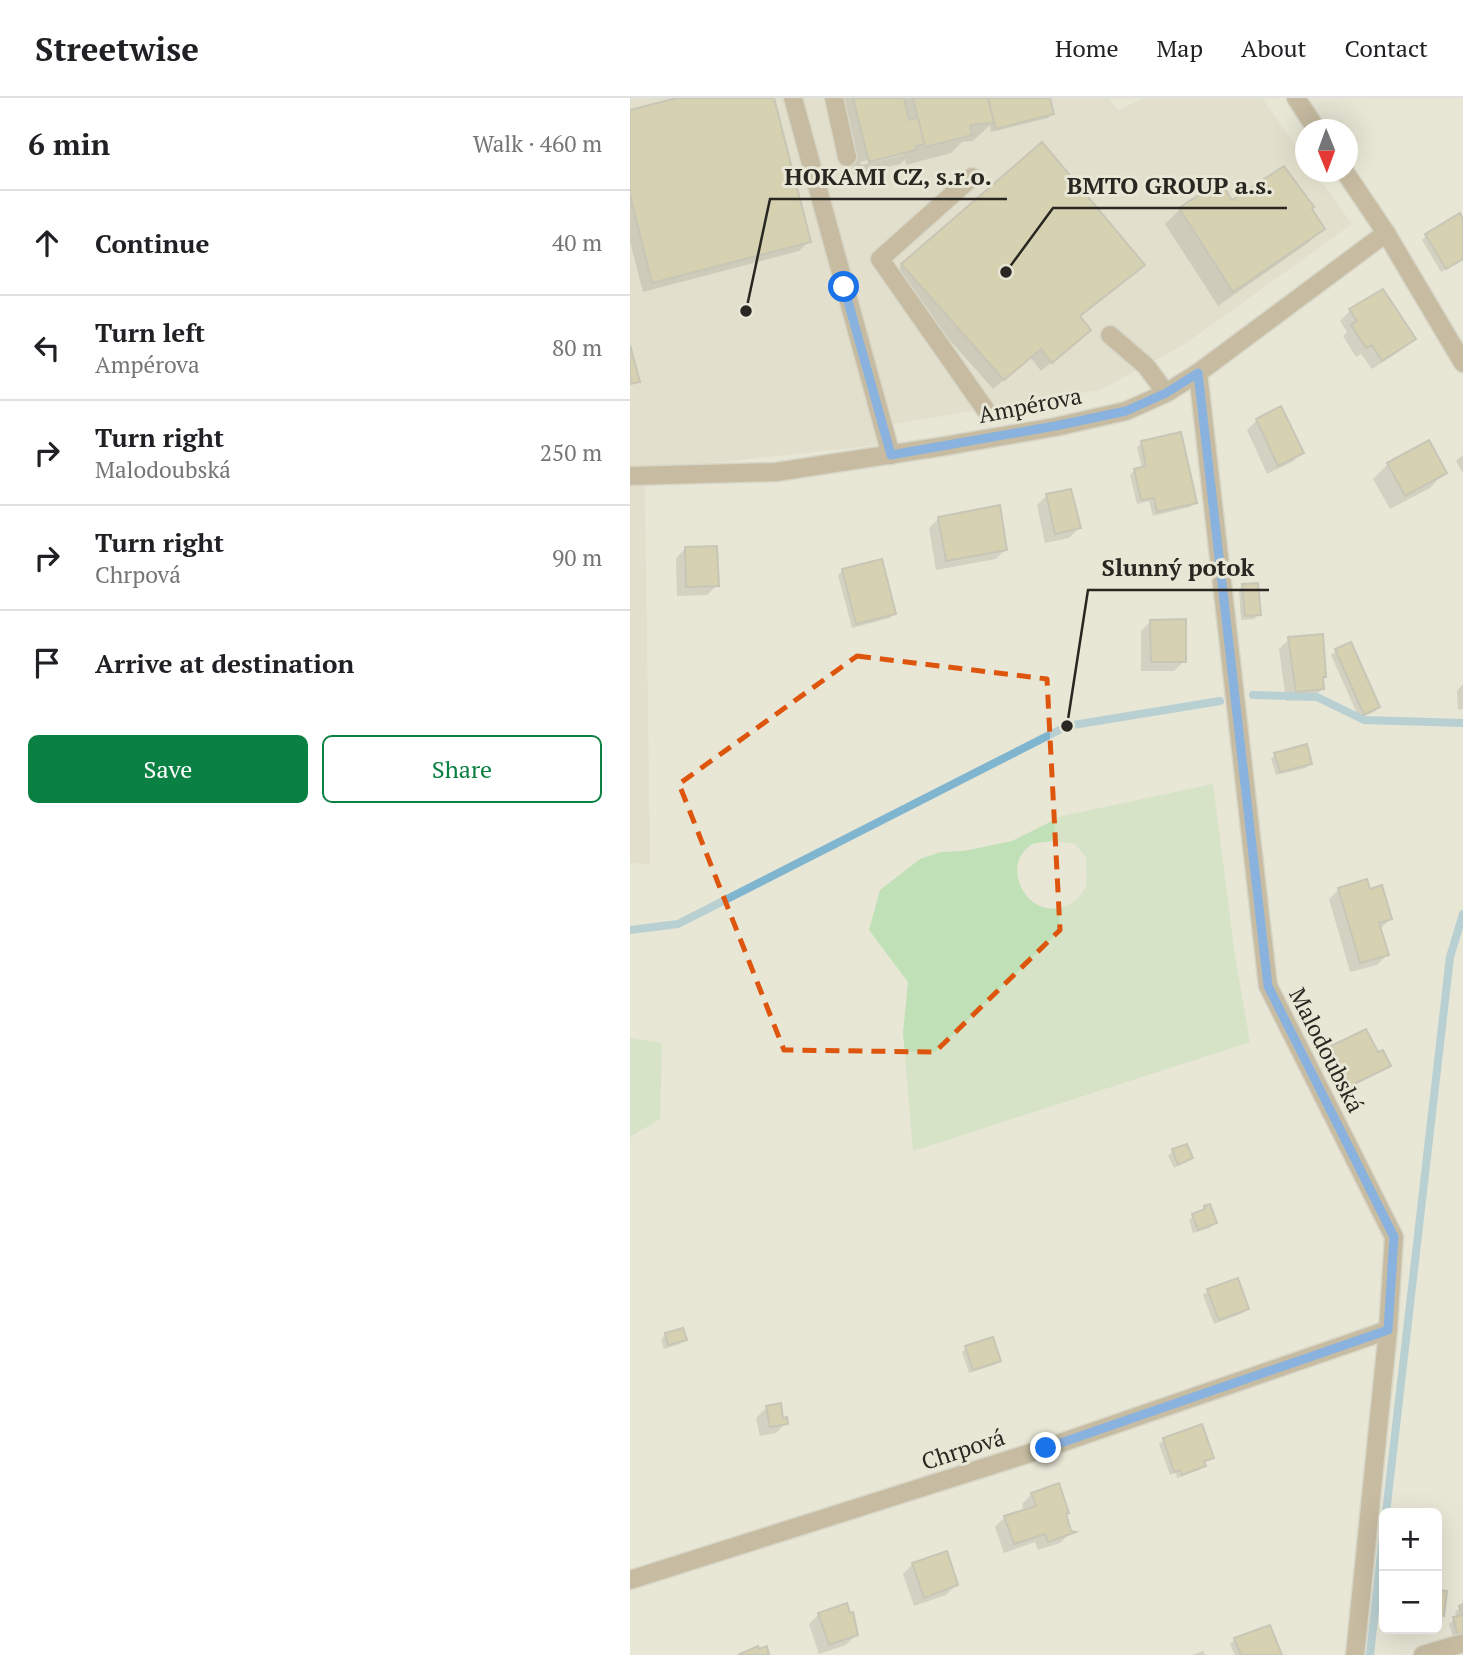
<!DOCTYPE html>
<meta charset="utf-8">
<style>
body{margin:0;font-family:"PT Serif",serif;background:#f6f6f6;color:#202124}
.controls{position:absolute;right:21px;bottom:21px;display:grid;overflow:hidden;border-radius:10px;box-shadow:0 7px 28px #0002}
.controls button{width:63px;height:63px;display:grid;place-items:center;padding:0;border:0;border-bottom:2px solid #e0e0e0;background:#fff;color:#202124;font:35px sans-serif}
.compass{position:absolute;left:665px;top:21px;width:63px;height:63px;border-radius:50%;background:#fff;box-shadow:0 7px 28px #0002;rotate:179deg}
.stop{position:absolute;width:21px;height:21px;margin:-16px;border:5px solid #1a73e8;border-radius:50%;background:#fff}
.stop.end{background:#1a73e8;border-color:#fff;box-shadow:0 2px 7px #0008}
.list{margin:0;padding:0;list-style:none}
h2{display:flex;justify-content:space-between;align-items:center;height:91px;margin:0;padding:0 28px;font-size:30px}
h2 small{font-size:23px;font-weight:400;color:#757577}
.list li{display:grid;grid-template-columns:46px 1fr auto;gap:21px;align-items:center;box-sizing:border-box;height:105px;padding:0 28px;border-top:2px solid #e0e0e0}
.list b{display:block;font-size:26px;white-space:nowrap}
.list p{margin:0;font-size:23px;white-space:nowrap;color:#757577}
.list em{font-size:23px;font-style:normal;color:#757577}
.actions{display:flex;gap:14px;padding:21px 28px}
.actions a{flex:1;padding:16px 0;border:2px solid #0b8043;border-radius:10px;text-align:center;font-size:24px;color:#0b8043}
.actions .main{background:#0b8043;color:#fff}
.icon{flex:none;width:38px;height:38px;fill:none;stroke:currentColor;stroke-width:2;stroke-linecap:round;stroke-linejoin:round}
.map{position:relative;flex:none;width:833px;height:1557px;overflow:hidden}
header{display:flex;align-items:center;gap:42px;box-sizing:border-box;height:98px;padding:0 35px;background:#fff;border-bottom:2px solid #e0e0e0}
header strong{font-size:33px}
nav{display:flex;gap:38px;margin-inline-start:auto;font-size:24px}
main{display:flex}
aside{flex:1;background:#fff}
.map>svg:first-child{display:block}
</style>
<header>
<strong>Streetwise</strong>
<nav><a>Home</a><a>Map</a><a>About</a><a>Contact</a></nav>
</header>
<main>
<aside>
<h2>6 min<small>Walk · 460 m</small></h2>
<ul class="list">
<li><svg class="icon" aria-label="ahead" viewBox="0 0 24 24"><path d="M12 20V5M6 11l6-6 6 6"/></svg><div><b>Continue</b></div><em>40 m</em></li>
<li><svg class="icon" aria-label="left" viewBox="0 0 24 24"><path d="M17 20v-9H6M10 6l-5 5 5 5"/></svg><div><b>Turn left</b><p>Ampérova</p></div><em>80 m</em></li>
<li><svg class="icon" aria-label="right" viewBox="0 0 24 24"><path d="M7 20v-9h11M14 6l5 5-5 5"/></svg><div><b>Turn right</b><p>Malodoubská</p></div><em>250 m</em></li>
<li><svg class="icon" aria-label="right" viewBox="0 0 24 24"><path d="M7 20v-9h11M14 6l5 5-5 5"/></svg><div><b>Turn right</b><p>Chrpová</p></div><em>90 m</em></li>
<li><svg class="icon" aria-label="arrive" viewBox="0 0 24 24"><path d="M6 21V4h12l-3 4 3 4H6"/></svg><div><b>Arrive at destination</b></div></li>
</ul>
<div class="actions"><a class="main">Save</a><a>Share</a></div>
</aside>
<div class="map">
<svg width="833" height="1557" viewBox="0 0 833 1557">
<rect width="100%" height="100%" fill="#e8e6d5"/>
<g fill="#dcd8c1">
<path d="M0 0H478L488 12 514 0H632L675 61 676 74H684L722 126 555 246 470 292 264 326 268 345 82 365 0 370Z"/>
<path d="M0 387H15L20 766 0 765Z"/>
</g>
<g fill="#c0e1b7" fill-rule="evenodd">
<path d="M583 686 605 858 620 944 283 1053 273 935 278 884 239 832 250 792 290 761 311 754 334 753 382 743 432 718ZM423 743 445 746 456 759C456 768 457 778 456 787 453 797 443 806 433 809 396 821 370 767 401 747 406 744 416 744 423 743Z"/>
<path d="M0 940 32 945 30 1021 0 1039Z"/>
</g>
<g fill="#0003" fill-rule="evenodd">
<path d="M54 0H142L179 143 169 153 13 194 0 144V14Z"/>
<path d="M205 0H419L422 15 418 20 361 34 360 27 343 43 332 44 321 55 276 67 275 61 270 66 224 77ZM273 53V57L231 67 230 64Z"/>
<path d="M589 86 602 104 680 111 693 131 678 145 588 208 535 126 550 111Z"/>
<path d="M833 124V161L811 174 792 142 796 138Z"/>
<path d="M272 167 502 176 449 219V241L411 273 400 259 363 291 262 177Z"/>
<path d="M753 194 784 241 774 250 742 271 731 256 726 259 713 238 717 234 710 223 720 213Z"/>
<path d="M627 322 672 354 662 364 637 376 617 332Z"/>
<path d="M512 345 565 404 560 409 523 418 519 403 507 406 500 377 505 372 512 371 507 349Z"/>
<path d="M833 357V374H832L826 363Z"/>
<path d="M758 366 814 375 800 390 760 411 743 381Z"/>
<path d="M417 397 449 430 439 440 415 445 407 407Z"/>
<path d="M309 420 376 451 366 461 306 472 299 430Z"/>
<path d="M56 450 87 487 77 497 47 498 46 460Z"/>
<path d="M213 473 264 515 260 520 222 530 208 477Z"/>
<path d="M613 487 629 516 624 521 611 522 609 492Z"/>
<path d="M521 523 554 563 544 573H511V533Z"/>
<path d="M659 541 694 578 691 581 692 591 682 601 656 603 649 551Z"/>
<path d="M706 553 748 609 744 614 729 620 701 557Z"/>
<path d="M833 586V611L828 612 827 593Z"/>
<path d="M645 657 680 665 676 670 646 677 641 661Z"/>
<path d="M709 791 739 793 760 821 750 831 757 857 747 867 720 874 699 801Z"/>
<path d="M702 950 747 956 759 968 754 972 715 992 697 954Z"/>
<path d="M543 1053 561 1060 544 1070 538 1058Z"/>
<path d="M575 1109 585 1125 580 1130 563 1135 559 1122Z"/>
<path d="M578 1193 617 1210 613 1215 584 1226 573 1197Z"/>
<path d="M35 1237 55 1241 50 1246 34 1251 31 1241Z"/>
<path d="M336 1250 369 1262 364 1267 339 1275 332 1254Z"/>
<path d="M136 1310 156 1325 146 1335 130 1338 126 1320Z"/>
<path d="M534 1342 582 1360 573 1366 574 1368 569 1372 547 1380 546 1375 540 1377 529 1346Z"/>
<path d="M402 1396 437 1415 434 1418 440 1435 430 1445 408 1452 405 1444 374 1455 365 1429 375 1419 394 1414 392 1406Z"/>
<path d="M283 1466 326 1487 316 1497 284 1508 273 1476Z"/>
<path d="M833 1508V1537L823 1539 819 1526 827 1520 825 1514Z"/>
<path d="M189 1516 226 1537 216 1547 189 1556 179 1526Z"/>
<path d="M605 1541 650 1557H605L600 1546Z"/>
<path d="M573 1553 575 1557H562Z"/>
</g>
<g fill="none" stroke-linecap="round" stroke-linejoin="round">
<g stroke="#80b5d0" stroke-width="8">
<path d="M623 597 687 599 734 622 833 625"/>
<path d="M0 832 48 826 437 628 590 603"/>
<path d="M756 1415 820 859 833 816"/>
<path d="M740 1557 754 1428"/>
</g>
</g>
<g fill="#c0b885" stroke="#a29f90" stroke-width="2">
<path d="M47 0H144L181 144 22 185 0 97V12Z"/>
<path d="M223 0H274L279 22 288 19 295 46 286 48V52L239 64Z"/>
<path d="M283 0H358L364 25 340 27 342 37 295 49Z"/>
<path d="M358 0H420L424 16 366 31Z"/>
<path d="M412 44 515 167 450 218 461 232 422 265 411 251 374 282 271 166Z"/>
<path d="M654 68 684 109 682 111 695 131 603 194 549 110 590 83 602 102Z"/>
<path d="M830 115 833 121V161L816 171 795 136Z"/>
<path d="M753 191 786 241 752 263 742 247 736 250 721 227 727 223 719 211Z"/>
<path d="M0 247 10 284 0 286Z"/>
<path d="M651 308 674 355 648 368 626 321Z"/>
<path d="M551 334 567 405 527 414 524 400 511 402 504 371 516 368 511 343Z"/>
<path d="M799 342 817 375 775 398 757 365Z"/>
<path d="M441 391 451 430 425 436 416 396Z"/>
<path d="M370 407 377 452 316 463 308 419Z"/>
<path d="M87 448 89 488 56 489 55 449Z"/>
<path d="M252 461 266 516 226 526 212 471Z"/>
<path d="M628 485 631 517 615 518 612 486Z"/>
<path d="M556 521V564H521L520 522Z"/>
<path d="M693 536 696 579H693L694 591 666 594 658 539Z"/>
<path d="M721 544 750 609 734 617 705 551Z"/>
<path d="M677 646 682 666 650 674 644 655Z"/>
<path d="M737 781 740 791 752 787 762 821 749 825 759 857 730 865 708 790Z"/>
<path d="M736 931 748 954 753 952 761 968 720 988 701 948Z"/>
<path d="M557 1046 563 1060 548 1067 542 1051Z"/>
<path d="M580 1106 587 1125 568 1132 562 1116 575 1111 574 1108Z"/>
<path d="M608 1180 619 1211 589 1222 577 1191Z"/>
<path d="M53 1230 57 1242 38 1247 35 1235Z"/>
<path d="M363 1239 371 1263 343 1272 335 1248Z"/>
<path d="M151 1305 153 1320 157 1319 158 1326 140 1329 136 1308Z"/>
<path d="M572 1326 584 1360 574 1363 576 1368 552 1377 550 1372 544 1374 533 1340Z"/>
<path d="M429 1385 439 1415 436 1416 441 1433 446 1434 418 1444 415 1436 384 1446 374 1418 406 1408 401 1395Z"/>
<path d="M317 1453 328 1487 294 1500 282 1465Z"/>
<path d="M807 1492 817 1493 814 1518 807 1517Z"/>
<path d="M217 1505 220 1515 223 1514 228 1537 199 1547 188 1515Z"/>
<path d="M833 1506V1534L827 1536 823 1519 832 1517 829 1508Z"/>
<path d="M640 1527 652 1557H611L604 1540Z"/>
<path d="M128 1548 129 1551 137 1548 139 1557H108Z"/>
</g>
<g fill="none" stroke-linecap="round" stroke-linejoin="round">
<defs>
<g id="minor">
<path d="M163 0 261 357"/>
<path d="M204 0 217 59"/>
<path d="M666 0 687 32"/>
<path d="M715 74 756 135 833 265"/>
<path d="M342 79 250 161 355 311"/>
<path d="M480 237 516 268 536 295"/>
<path d="M568 275 638 888 764 1139 758 1232 725 1557"/>
<path d="M0 378 146 374 309 349 425 329 496 313 536 295 568 275 756 135"/>
<path d="M0 1482 416 1350 758 1232"/>
<path d="M793 1557 833 1545"/>
</g>
</defs>
<use href="#minor" stroke="#c5c4b5" stroke-width="21"/>
<use href="#minor" stroke="#9f8b65" stroke-width="18"/>
</g>
<g fill="none" stroke-linecap="round" stroke-linejoin="round">
<path stroke="#1a73e8" stroke-width="9" d="M214 189 261 357 425 328 496 313 536 295 568 275 638 888 764 1139 758 1232 416 1350"/>
</g>
<path d="M0 0H833V1557H0ZM227 558 417 581 430 832 305 954 154 952 49 686Z" fill="#e8e6d5" fill-opacity=".55" fill-rule="evenodd"/>
<path fill="none" stroke="#de560d" stroke-width="5" stroke-dasharray="14 9" stroke-linejoin="round" d="M227 558 417 581 430 832 305 954 154 952 49 686Z"/>
<g text-anchor="middle" dominant-baseline="central" stroke-width="6" stroke-linejoin="round" paint-order="stroke">
<g font-size="23" fill="#282721" stroke="#e8e6d5">
<text transform="translate(400 307) rotate(-11)">Ampérova</text>
<text transform="translate(697 952) rotate(63)">Malodoubská</text>
<text transform="translate(333 1351) rotate(-18)">Chrpová</text>
</g>
</g>
<path fill="none" stroke="#282721" stroke-width="2.5" d="M116 213L140 101H377M376 174L423 110H657M437 628L458 492H639"/>
<g fill="#282721" stroke="#e8e6d5" stroke-width="2.5">
<circle cx="116" cy="213" r="7"/>
<circle cx="376" cy="174" r="7"/>
<circle cx="437" cy="628" r="7"/>
</g>
<g font-size="24" text-anchor="middle" font-weight="bold" fill="#282721" stroke="#e8e6d5" stroke-width="6" stroke-linejoin="round" paint-order="stroke">
<text x="258" y="87">HOKAMI CZ, s.r.o.</text>
<text x="540" y="96">BMTO GROUP a.s.</text>
<text x="548" y="478">Slunný potok</text>
</g>
</svg>
<div class="controls">
<button>+</button>
<button>−</button>
</div>
<svg class="compass" viewBox="-18 -18 36 36"><path d="M0-13l5 13h-10z" fill="#e53935"/><path d="M0 13l5-13h-10z" fill="#757577"/></svg>
<div class="stop" style="left:214px;top:189px"></div>
<div class="stop end" style="left:416px;top:1350px"></div>
</div>
</main>
